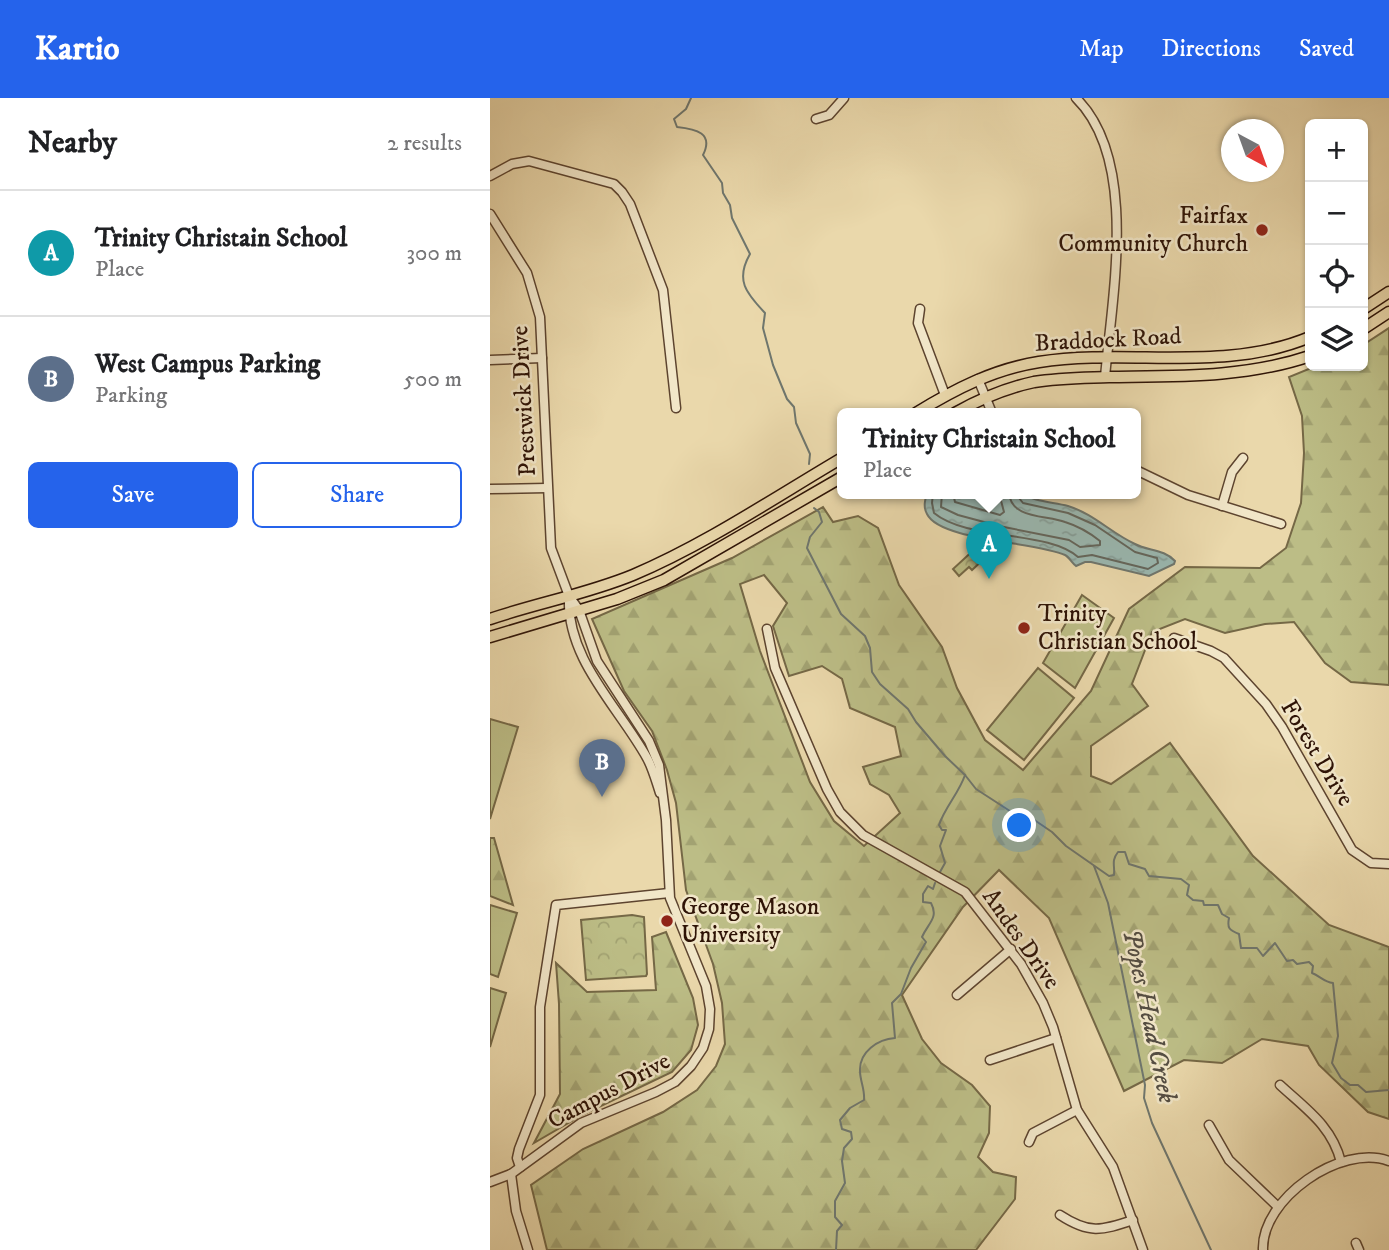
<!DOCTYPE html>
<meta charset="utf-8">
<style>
body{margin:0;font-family:"IM FELL DW Pica",serif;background:#f6f6f6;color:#202124}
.controls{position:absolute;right:21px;top:21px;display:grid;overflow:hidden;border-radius:10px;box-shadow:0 2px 5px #0004}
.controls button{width:63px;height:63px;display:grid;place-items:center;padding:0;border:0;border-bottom:2px solid #e0e0e0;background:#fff;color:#202124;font:35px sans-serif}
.compass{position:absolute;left:731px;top:21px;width:63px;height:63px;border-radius:50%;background:#fff;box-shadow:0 2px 5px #0004;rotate:139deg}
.you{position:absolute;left:530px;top:728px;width:24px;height:24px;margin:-18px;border:5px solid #fff;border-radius:50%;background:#1a73e8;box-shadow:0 0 0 10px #1a73e833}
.badge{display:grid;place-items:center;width:46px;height:46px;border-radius:50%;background:#2563eb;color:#fff;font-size:23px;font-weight:700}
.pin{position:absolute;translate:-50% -58px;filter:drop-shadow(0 2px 4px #0008)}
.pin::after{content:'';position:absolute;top:37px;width:24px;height:21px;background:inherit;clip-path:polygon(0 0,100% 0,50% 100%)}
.popup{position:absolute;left:347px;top:310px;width:304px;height:91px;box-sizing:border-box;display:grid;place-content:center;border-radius:10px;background:#fff;filter:drop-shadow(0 2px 5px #0005);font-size:23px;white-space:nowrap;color:#757577}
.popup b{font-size:26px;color:#202124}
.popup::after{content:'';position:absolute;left:50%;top:100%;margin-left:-14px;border:14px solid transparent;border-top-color:#fff}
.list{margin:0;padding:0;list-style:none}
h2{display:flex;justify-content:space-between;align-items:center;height:91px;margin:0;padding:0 28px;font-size:30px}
h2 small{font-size:23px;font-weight:400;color:#757577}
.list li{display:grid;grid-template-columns:46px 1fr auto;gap:21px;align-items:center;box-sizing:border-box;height:126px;padding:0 28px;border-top:2px solid #e0e0e0}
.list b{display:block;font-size:26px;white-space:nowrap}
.list p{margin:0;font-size:23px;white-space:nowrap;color:#757577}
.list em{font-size:23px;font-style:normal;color:#757577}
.actions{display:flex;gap:14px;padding:21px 28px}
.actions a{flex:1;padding:16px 0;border:2px solid #2563eb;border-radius:10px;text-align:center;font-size:24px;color:#2563eb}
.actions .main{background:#2563eb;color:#fff}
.icon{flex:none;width:38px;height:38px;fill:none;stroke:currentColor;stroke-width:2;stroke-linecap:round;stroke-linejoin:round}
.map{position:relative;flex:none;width:899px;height:1152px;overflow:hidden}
header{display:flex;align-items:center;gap:42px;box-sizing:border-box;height:98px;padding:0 35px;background:#2563eb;color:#fff}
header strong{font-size:33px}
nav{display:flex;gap:38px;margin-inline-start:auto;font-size:24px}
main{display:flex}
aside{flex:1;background:#fff}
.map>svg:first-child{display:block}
</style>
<header>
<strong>Kartio</strong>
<nav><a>Map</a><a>Directions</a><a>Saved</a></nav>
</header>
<main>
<aside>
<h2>Nearby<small>2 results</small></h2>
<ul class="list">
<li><span class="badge" style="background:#0f9aa8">A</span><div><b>Trinity Christain School</b><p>Place</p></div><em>300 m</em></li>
<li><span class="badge" style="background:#5c6f8a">B</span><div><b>West Campus Parking</b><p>Parking</p></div><em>500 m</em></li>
</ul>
<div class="actions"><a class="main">Save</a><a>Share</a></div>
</aside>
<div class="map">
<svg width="899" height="1152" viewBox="0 0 899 1152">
<defs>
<pattern id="forest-firs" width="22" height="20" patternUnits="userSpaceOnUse" patternTransform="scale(1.75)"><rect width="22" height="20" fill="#bcbd86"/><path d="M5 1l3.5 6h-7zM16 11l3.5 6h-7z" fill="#a2a272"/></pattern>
<pattern id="park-crowns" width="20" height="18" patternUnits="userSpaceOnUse" patternTransform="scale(1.75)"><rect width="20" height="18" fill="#bcbd86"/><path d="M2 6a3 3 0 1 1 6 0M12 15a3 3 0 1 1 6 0" fill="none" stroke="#a2a272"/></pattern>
<pattern id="water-ripples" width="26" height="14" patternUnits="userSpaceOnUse" patternTransform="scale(1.75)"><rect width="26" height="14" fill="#9ab8b1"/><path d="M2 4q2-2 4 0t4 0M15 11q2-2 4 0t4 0" fill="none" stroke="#859d97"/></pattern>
</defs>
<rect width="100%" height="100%" fill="#ead8ab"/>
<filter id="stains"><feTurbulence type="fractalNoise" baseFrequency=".00286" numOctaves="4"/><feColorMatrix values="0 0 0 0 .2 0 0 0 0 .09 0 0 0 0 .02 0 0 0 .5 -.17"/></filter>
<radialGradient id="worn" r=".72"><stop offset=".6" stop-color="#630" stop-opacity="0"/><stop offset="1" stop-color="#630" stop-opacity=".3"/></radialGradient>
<g fill="url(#forest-firs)" stroke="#756846" stroke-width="2" fill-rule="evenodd">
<path d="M899 230V587L861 584 835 565 804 524 775 526 735 535 695 521 662 534 642 586 658 608 601 648V678L621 686 680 645 763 758 839 827 899 849V1021L878 1014 829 967 818 948 772 941 732 965 694 962 634 993 559 820 509 772 473 809 412 897 432 941 451 965 482 987 500 1008 499 1035 488 1059 503 1074 526 1079 525 1101 486 1152H57L41 1087 93 1051 173 1014 207 992 226 968 235 946 232 905 223 866 196 792 186 705 177 672 162 633 134 593 102 521 242 460 333 409 343 424 368 418 388 430 409 487 452 549 467 590 495 642 533 672 601 593 639 511 695 469 770 470 796 450 811 405 814 355 812 318 799 279 826 268H873V247ZM274 477 297 505 283 528 299 578 332 568 352 581 360 610 405 629 411 658 373 669 380 686 399 697 410 715 374 748 344 723 320 684 270 553 250 486Z"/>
<path d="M0 740H4L23 807 0 798Z"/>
<path d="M176 834 203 900 208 927 201 952 182 974 94 1016 44 1045 70 996 69 906 66 865 97 894 166 892 162 839Z"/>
</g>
<g fill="url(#park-crowns)" stroke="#756846" stroke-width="2">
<path d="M487 449 496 459 482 472 479 469 469 478 463 471Z"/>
<path d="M142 817 154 819 157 876 156 878 96 882 91 822Z"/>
</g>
<g fill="#bcbd86" stroke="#756846" stroke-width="2">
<path d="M592 497 624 520 585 590 553 565Z"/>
<path d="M548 570 584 600 534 662 497 632Z"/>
<path d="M0 621 28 629 0 721Z"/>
<path d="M0 807 27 815 8 879 0 876Z"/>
<path d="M0 890 16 895 0 949Z"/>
</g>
<path fill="url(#water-ripples)" stroke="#6f766d" stroke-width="2" d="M437 395H531C544 404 563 404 578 408 604 416 621 435 645 446 658 453 674 451 685 463L684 466 659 478 601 464H595L586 468C582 465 579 459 575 457 548 444 450 443 437 416 433 409 435 402 437 395Z"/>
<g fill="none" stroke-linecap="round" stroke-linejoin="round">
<g stroke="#64665c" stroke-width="2">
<path d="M443 395 442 405 444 415C478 443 558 432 588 459L602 457 658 471 668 465 667 460 645 454 605 427 578 415 533 405 529 400 528 395"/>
<path d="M452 395 451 409 468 417 509 428 579 442 590 449 610 447V443C600 435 588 428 575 424 556 417 521 421 519 395"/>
<path d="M463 395 465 404 510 417 514 414 509 395"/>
</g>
<g stroke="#6f766d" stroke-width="2">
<path d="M201 0 196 11 184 21 187 29C206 31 224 35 213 57L232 85 233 95 240 107 242 120 260 156C245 182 256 195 275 215L273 230 283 267 297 301 304 309 306 325 320 356 319 366"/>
<path d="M324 410 329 414 332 424 320 439 317 450 351 516 375 538 380 550 382 574 390 586 418 611 426 624 455 658 475 677 486 691 523 715 540 719 562 734 576 748 619 778 624 777C625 767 621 763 628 754H635L639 766 655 771 659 778 691 781 699 787 697 797 703 802 713 803 714 807H728L732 816 739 820C737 830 739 832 749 836L751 850H767L773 858 785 845 797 863 803 862 807 866 819 864 823 868 822 875C830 878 834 884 843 885L848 938 842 965 851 980 860 987H868L876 994 899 992"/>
<path d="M604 768 618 805 655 987 654 1000 662 1025 721 1152"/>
<path d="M450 774 455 765 450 748 456 732H452L449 727C455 709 469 695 475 677"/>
<path d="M346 1152 347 1133 352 1127 345 1119V1103L355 1085 352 1063 354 1050 362 1041 361 1034 352 1031 350 1022 360 1010 374 1002C375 991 370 983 370 973 369 954 388 941 405 940L402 905 411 896 421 870 436 844 432 839C438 825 449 820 441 805L433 804V796L438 788 443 791 445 785"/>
</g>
<defs>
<g id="minor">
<path d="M586 0C649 62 622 199 615 279"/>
<path d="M326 21 339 17 354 0"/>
<path d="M0 78 22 66 39 63 124 86 132 94 140 106 173 192 186 310"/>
<path d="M0 116 37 175 50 219 61 450 79 498 89 512 107 563 159 643 169 667 176 722 180 800 216 888 220 911 219 931 213 950 201 968 185 984 166 994 91 1025 21 1076 0 1084"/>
<path d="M430 211 428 225 455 297"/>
<path d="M0 262 52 260"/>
<path d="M488 281 502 315"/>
<path d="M646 372 698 397 791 426"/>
<path d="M0 391 57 390"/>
<path d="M732 408 742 374 753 360"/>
<path d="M79 498C76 561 128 608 157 660 163 671 166 683 170 695"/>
<path d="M277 531 285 570 337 691 350 714 373 737 475 794 531 866 553 905 563 929 587 1012 623 1069 653 1152"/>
<path d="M684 540 721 553 734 560 776 606 792 629 862 752 881 765 899 766"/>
<path d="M467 897 521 851"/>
<path d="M500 962 566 940"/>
<path d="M790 987C816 1011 842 1028 851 1064"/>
<path d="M719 1027 739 1062 788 1109"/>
<path d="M539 1044 543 1035 587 1012"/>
<path d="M30 1069 27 1060 29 1051 50 997V909L66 807 179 795"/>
<path d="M21 1076 26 1113 38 1152"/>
<path d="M570 1117C599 1136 611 1133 643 1122"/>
<path d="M866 1145 869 1152"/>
<path d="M773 1152C771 1101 851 1045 899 1063"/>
</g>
<g id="major">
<path d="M873 211 899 194"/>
<path d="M873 231 899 214"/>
<path d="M426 315C465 291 504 271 549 264 639 250 734 275 820 239"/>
<path d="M465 315C490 301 516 290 544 284 569 280 594 280 619 279 687 278 755 280 820 258"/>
<path d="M0 521C47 505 97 496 143 477 216 446 284 400 352 360"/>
<path d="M0 539 127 501 174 482 352 379"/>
</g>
</defs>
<use href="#minor" stroke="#5d442f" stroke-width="11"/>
<use href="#major" stroke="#2e1306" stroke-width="13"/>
<use href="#minor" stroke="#f1e6c8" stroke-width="8"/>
<use href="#major" stroke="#ead8ab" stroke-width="10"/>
</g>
<g fill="#8f2418" stroke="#f1e6c8" stroke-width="2.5">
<circle cx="772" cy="132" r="7"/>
<circle cx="534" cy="530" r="7"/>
<circle cx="177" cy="823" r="7"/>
</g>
<g text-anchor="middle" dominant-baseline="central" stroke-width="5" stroke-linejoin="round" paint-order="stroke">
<g font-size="24" fill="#2e1306" stroke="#f1e6c8" text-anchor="start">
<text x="758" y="118" text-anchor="end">Fairfax<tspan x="758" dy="28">Community Church</tspan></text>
<text x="548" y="516">Trinity<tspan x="548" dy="28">Christian School</tspan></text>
<text x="191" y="809">George Mason<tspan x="191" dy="28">University</tspan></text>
</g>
<g font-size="24" fill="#2e1306" stroke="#f1e6c8">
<text transform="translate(618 242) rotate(-3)">Braddock Road</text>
<text transform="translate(34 303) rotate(-93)">Prestwick Drive</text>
<text transform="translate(827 655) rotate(59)">Forest Drive</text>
<text transform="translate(531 841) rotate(55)">Andes Drive</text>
<text transform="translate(119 993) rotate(-28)">Campus Drive</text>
</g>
<g font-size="26" font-style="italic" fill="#544d42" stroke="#f1e6c8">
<text transform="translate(659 918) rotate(78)">Popes Head Creek</text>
</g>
</g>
<rect width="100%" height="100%" filter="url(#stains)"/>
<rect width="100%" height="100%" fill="url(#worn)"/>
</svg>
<div class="controls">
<button>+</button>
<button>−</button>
<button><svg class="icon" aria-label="locate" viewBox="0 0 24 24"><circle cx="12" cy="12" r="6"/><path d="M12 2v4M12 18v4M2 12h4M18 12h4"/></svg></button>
<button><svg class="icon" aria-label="layers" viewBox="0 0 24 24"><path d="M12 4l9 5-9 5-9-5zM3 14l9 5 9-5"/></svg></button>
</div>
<svg class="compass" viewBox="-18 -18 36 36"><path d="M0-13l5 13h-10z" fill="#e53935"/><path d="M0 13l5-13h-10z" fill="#757577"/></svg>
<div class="you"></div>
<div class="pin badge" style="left:499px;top:481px;background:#0f9aa8">A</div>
<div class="popup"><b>Trinity Christain School</b>Place</div>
<div class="pin badge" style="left:112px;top:699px;background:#5c6f8a">B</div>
</div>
</main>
